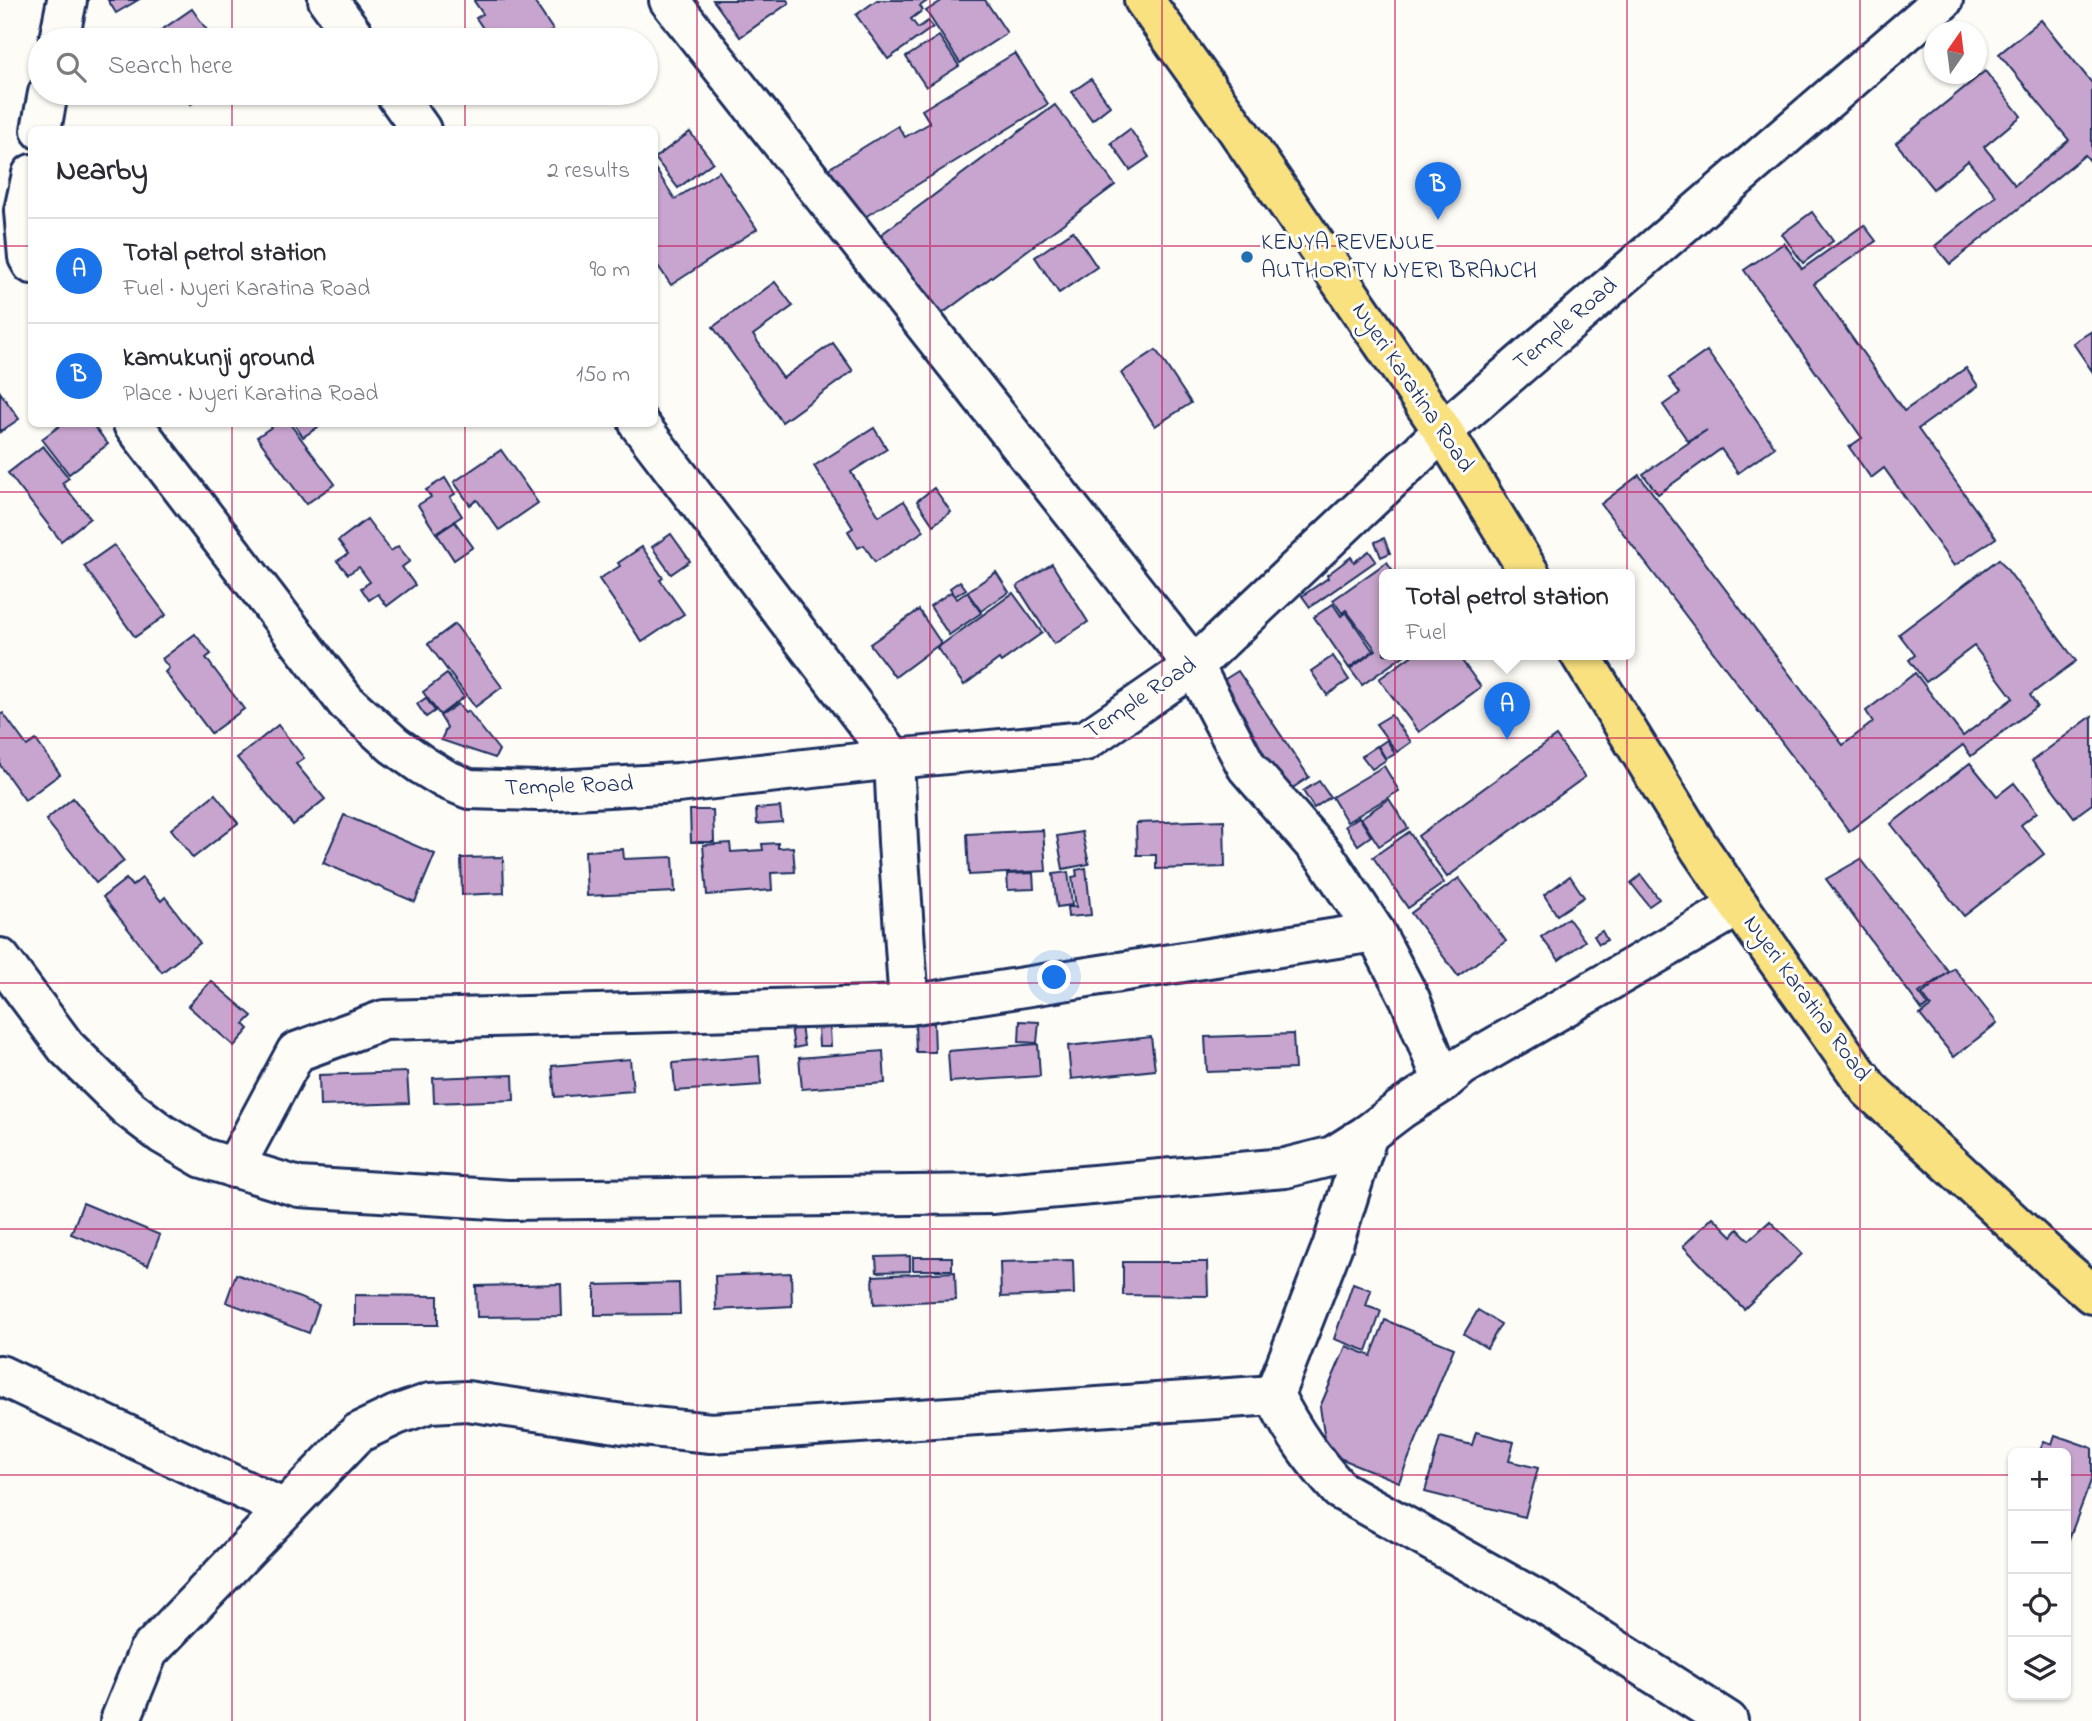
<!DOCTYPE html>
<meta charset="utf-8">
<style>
body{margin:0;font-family:"Indie Flower",sans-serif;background:#f2f2f3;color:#2b2b33}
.controls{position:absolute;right:21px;bottom:21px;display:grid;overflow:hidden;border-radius:10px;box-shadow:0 2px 5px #0004}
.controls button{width:63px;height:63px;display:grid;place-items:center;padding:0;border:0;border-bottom:2px solid #e1e1e2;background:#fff;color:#2b2b33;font:35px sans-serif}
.compass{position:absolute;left:1924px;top:21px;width:63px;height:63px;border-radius:50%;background:#fff;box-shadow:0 2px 5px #0004;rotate:14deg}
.you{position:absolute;left:1055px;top:978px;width:24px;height:24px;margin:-18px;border:5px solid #fff;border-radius:50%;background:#1a73e8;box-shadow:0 0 0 10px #1a73e833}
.badge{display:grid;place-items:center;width:46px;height:46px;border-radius:50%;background:#1a73e8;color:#fff;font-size:23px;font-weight:700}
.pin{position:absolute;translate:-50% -58px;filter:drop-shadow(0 2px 4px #0008)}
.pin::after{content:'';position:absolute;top:37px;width:24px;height:21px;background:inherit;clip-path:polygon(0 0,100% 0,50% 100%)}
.popup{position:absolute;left:1379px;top:569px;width:256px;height:91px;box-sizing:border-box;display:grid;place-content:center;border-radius:10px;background:#fff;filter:drop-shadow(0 2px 5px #0005);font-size:23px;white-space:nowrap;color:#7c7c81}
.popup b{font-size:26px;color:#2b2b33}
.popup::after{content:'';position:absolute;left:50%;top:100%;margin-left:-14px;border:14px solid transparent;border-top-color:#fff}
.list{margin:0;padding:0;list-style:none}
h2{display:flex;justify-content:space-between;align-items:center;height:91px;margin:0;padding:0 28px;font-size:30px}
h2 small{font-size:23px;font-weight:400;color:#7c7c81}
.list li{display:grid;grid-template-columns:46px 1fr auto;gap:21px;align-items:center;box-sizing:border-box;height:105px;padding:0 28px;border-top:2px solid #e1e1e2}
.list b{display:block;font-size:26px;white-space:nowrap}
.list p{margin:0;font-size:23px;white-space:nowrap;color:#7c7c81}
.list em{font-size:23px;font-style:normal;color:#7c7c81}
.icon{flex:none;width:38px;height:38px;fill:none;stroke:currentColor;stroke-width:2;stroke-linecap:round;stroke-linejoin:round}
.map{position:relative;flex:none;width:2092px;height:1721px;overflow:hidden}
.search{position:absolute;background:#fff;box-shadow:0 2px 5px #0004;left:28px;top:28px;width:630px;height:77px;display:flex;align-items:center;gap:18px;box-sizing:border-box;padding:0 24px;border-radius:38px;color:#7c7c81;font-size:26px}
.panel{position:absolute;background:#fff;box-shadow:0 2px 5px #0004;left:28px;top:126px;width:630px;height:301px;border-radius:10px}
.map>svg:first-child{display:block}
</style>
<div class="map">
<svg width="2092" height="1721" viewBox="0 0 2092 1721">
<rect width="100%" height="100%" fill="#fdfcf7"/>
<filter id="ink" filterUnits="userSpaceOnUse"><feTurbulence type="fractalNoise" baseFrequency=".0143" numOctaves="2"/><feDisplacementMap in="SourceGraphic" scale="14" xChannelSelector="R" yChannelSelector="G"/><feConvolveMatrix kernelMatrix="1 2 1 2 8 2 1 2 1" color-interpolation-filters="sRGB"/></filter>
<g filter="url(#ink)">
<g fill="#c8a5ce" stroke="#1b2f5e" stroke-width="2">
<path d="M108 0H138L116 13Z"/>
<path d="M475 0H533L553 30 537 40H491L476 18 483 14 474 1Z"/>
<path d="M713 0H787L789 3 740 37Z"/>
<path d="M877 0H926L927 1 920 6 923 10 911 19 918 28 928 21 933 27 888 59 856 15Z"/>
<path d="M943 0H985L1007 33 960 63 926 11Z"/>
<path d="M192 9 214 40H147Z"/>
<path d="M2041 20 2092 83V163L2085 155 1950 264 1935 246 1996 196 1968 161 1933 189 1896 143 1985 71 2021 116 1984 147 2015 185 2069 140 1999 54Z"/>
<path d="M939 36 959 66 926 87 906 57Z"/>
<path d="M1015 53 1048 104 860 220 828 169 898 126 905 137 930 123 922 110Z"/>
<path d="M1091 79 1110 106 1092 120 1072 92Z"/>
<path d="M183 93H207L191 104Z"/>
<path d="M1055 105 1115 185 927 325 867 245Z"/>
<path d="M1130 129 1149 157 1130 170 1111 143Z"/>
<path d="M690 132 713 162 678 188 655 158Z"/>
<path d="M654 167 675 199 719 171 757 229 671 285 654 260Z"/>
<path d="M1812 212 1833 241 1803 263 1782 234Z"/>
<path d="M1864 225 1876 241 1814 284 1904 411 1966 368 1978 386 1918 429 1996 538 1954 566 1884 468 1871 478 1849 447 1862 438 1744 270 1784 243 1802 269Z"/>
<path d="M1073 231 1097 267 1059 293 1035 257Z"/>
<path d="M775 282 793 306 753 335 783 378 833 343 853 371 782 422 713 327Z"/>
<path d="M2092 331V371L2073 343Z"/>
<path d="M1156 350 1191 403 1155 426 1121 373Z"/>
<path d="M1707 351 1775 447 1738 473 1721 449 1658 494 1643 474 1707 430 1688 441 1663 405 1680 393 1669 378Z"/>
<path d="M0 392 19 419 0 432Z"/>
<path d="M62 424H92L108 444 69 474 42 439Z"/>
<path d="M276 424H290L335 484 306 504 257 437Z"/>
<path d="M294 424H316L318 427 303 437Z"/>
<path d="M874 428 887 449 851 472 879 516 904 501 924 531 875 562 864 545 858 548 848 531 853 528 814 466Z"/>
<path d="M43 446 69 478 62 483 90 518 61 541 8 473Z"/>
<path d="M501 450 538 503 499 530 477 500 470 505 454 482Z"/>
<path d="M1639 475 1843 745 1873 722 1866 711 1915 673 1963 736 2013 698 1974 646 1926 682 1909 660 1915 655 1899 634 1999 559 2076 661 2030 695 2037 706 1971 756 1963 745 1849 831 1601 504Z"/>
<path d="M445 478 455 494 450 497 462 516 436 533 418 505 431 497 426 490Z"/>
<path d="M934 488 951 512 933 525 917 501Z"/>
<path d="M367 519 391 551 398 546 410 561 402 567 415 585 387 606 378 594 369 600 361 588 370 582 359 567 348 574 337 561 348 554 338 541Z"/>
<path d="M455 522 473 547 454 560 437 534Z"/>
<path d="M671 534 690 561 671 574 652 547Z"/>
<path d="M1384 538 1390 553 1381 557 1375 542Z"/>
<path d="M114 545 166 615 135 637 84 566Z"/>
<path d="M642 547 663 578 660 580 684 614 642 642 599 579 620 566 618 563Z"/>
<path d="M1369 551 1376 561 1310 607 1302 596 1328 578 1327 575 1351 557 1354 562Z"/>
<path d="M1387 562 1395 574H1384V654H1406L1362 685 1350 669 1376 650 1346 610 1342 613 1333 600Z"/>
<path d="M1052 564 1088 622 1054 644 1017 586Z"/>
<path d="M996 572 1009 592 981 611 967 592Z"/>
<path d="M960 581 966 589 955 596 950 588Z"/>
<path d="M951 592 957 599 967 592 981 613 949 635 930 606Z"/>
<path d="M1013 593 1042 633 1001 662 999 659 964 685 937 648Z"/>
<path d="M1333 604 1341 616 1346 612 1373 651 1349 668 1314 617Z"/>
<path d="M919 610 941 643 895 677 870 644Z"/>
<path d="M455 624 502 687 475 707 428 644Z"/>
<path d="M195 634 211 654 206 658 244 709 211 733 165 672 169 668 162 659Z"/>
<path d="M1414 654H1457L1481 687 1419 732 1379 679Z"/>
<path d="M1333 656 1349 680 1327 695 1311 671Z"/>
<path d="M1238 671 1309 777 1285 793 1214 686Z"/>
<path d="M447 674 464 697 440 715 423 692Z"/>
<path d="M426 698 435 711 426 717 417 704Z"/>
<path d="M458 704 465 713 468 711 499 750 495 758 441 740 447 727 440 716Z"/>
<path d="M3 713 27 746 36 740 60 774 25 800 0 765V715Z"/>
<path d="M1391 715 1411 742 1397 752 1376 724Z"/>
<path d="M2092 716V804L2074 817 2032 761Z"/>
<path d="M278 725 304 758 296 764 325 799 293 825 237 758Z"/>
<path d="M1556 736 1585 777 1447 877 1418 836Z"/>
<path d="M1387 740 1395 754 1386 759 1378 746Z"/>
<path d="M1377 746 1386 760 1372 769 1362 756Z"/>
<path d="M1970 763 1997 796 2014 783 2037 812 2021 825 2044 854 1964 916 1891 824Z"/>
<path d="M1384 766 1399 791 1347 822 1332 797Z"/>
<path d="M1319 781 1330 797 1314 808 1303 791Z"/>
<path d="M215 794 238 823 193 858 171 829Z"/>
<path d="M73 798 124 861 96 883 46 820Z"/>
<path d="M1389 799 1408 828 1379 846 1361 818Z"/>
<path d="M780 807 782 822 757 824 756 809Z"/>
<path d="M690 810H713L714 842H691Z"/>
<path d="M344 815 435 854 415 902 323 863Z"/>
<path d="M1359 817 1371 836 1358 845 1345 826Z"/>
<path d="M1224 820 1225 867 1156 869V855H1137L1136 823Z"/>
<path d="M1043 830 1046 871 969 875 967 834Z"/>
<path d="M1082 832 1089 864 1063 869 1057 836Z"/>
<path d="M1409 832 1444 883 1408 908 1373 857Z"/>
<path d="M730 843 731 852 763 850 762 844 778 843V848L793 847 795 872 771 873 772 890 707 895 703 845Z"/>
<path d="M623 849 624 859 673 857 675 892 587 896 585 851Z"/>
<path d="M503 857 504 893 462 895 461 858Z"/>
<path d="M1861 859 1949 972 1919 993 1928 1005 1922 1010 1826 879Z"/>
<path d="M1086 868 1091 915 1068 917 1067 907H1076L1072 877 1077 876 1076 870Z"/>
<path d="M1068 872 1072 905 1057 907 1053 874Z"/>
<path d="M1033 873 1034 889 1008 890 1007 874Z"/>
<path d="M1641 875 1659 899 1649 906 1631 883Z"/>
<path d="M1570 876 1584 897 1557 915 1544 895Z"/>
<path d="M142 878 161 901 165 897 200 943 162 972 103 897 126 879 132 886Z"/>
<path d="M1459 878 1506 941 1458 976 1411 913Z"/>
<path d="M1568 918 1585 941 1559 960 1541 937Z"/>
<path d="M1602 931 1607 940 1599 944 1594 936Z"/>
<path d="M1954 968 1997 1023 1954 1057 1920 1015 1931 1006 1922 994Z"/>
<path d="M211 981 252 1016 244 1024 249 1029 234 1046 188 1006Z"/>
<path d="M1020 1021 1039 1022 1037 1043 1019 1042Z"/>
<path d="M915 1023H934L935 1052H916Z"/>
<path d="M801 1026 804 1046 794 1048 791 1027Z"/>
<path d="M818 1028H830L831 1046H819Z"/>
<path d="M1293 1034 1295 1069 1207 1072 1205 1037Z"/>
<path d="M1151 1037 1155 1070 1071 1079 1068 1046Z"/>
<path d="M1038 1044 1040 1076 950 1082 948 1051Z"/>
<path d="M883 1051 885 1083 802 1089 799 1058Z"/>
<path d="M759 1056 761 1085 675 1091 673 1063Z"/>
<path d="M630 1059 633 1091 555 1097 552 1066Z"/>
<path d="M407 1072 409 1103 320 1106 319 1075Z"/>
<path d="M513 1075 514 1100 434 1103 433 1078Z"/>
<path d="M83 1203 160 1235 148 1265 71 1234Z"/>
<path d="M1713 1217 1732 1236 1738 1229 1749 1240 1770 1221 1802 1254 1744 1309 1683 1246Z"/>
<path d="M910 1256V1271L877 1272 876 1257Z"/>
<rect x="913" y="1257" width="39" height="13"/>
<path d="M1073 1260 1074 1294 1001 1297 1000 1262Z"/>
<path d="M1123 1262H1207L1208 1296 1123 1295Z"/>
<path d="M955 1272 956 1300 874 1304 873 1276Z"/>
<path d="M791 1273 792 1306 716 1310 715 1276Z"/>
<path d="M236 1274 319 1305 309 1333 226 1302Z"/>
<path d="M679 1283 680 1314 595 1315V1285Z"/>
<path d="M1353 1283 1371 1290 1366 1306 1381 1311 1367 1351 1334 1339Z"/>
<path d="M561 1284 562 1316 477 1317 476 1286Z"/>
<path d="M355 1295 438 1296V1325H355Z"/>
<path d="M1478 1310 1501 1324 1487 1348 1464 1334Z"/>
<path d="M1385 1320 1454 1348 1399 1482 1327 1453 1320 1407 1346 1346 1371 1356Z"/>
<path d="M1476 1432 1514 1442 1509 1461 1538 1468 1525 1517 1425 1492 1440 1437 1472 1445Z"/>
<path d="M2055 1435 2092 1448V1478L2066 1547V1453H2039L2044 1441 2052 1444Z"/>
</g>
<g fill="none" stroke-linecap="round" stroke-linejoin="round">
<defs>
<g id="minor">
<path d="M328 0 357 40"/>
<path d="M669 0 1194 666 1247 767 1326 858 1375 932 1410 999 1443 1082"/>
<path d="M59 40 67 0"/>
<path d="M395 93 421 130"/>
<path d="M41 130 48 93"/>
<path d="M32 174 24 211 28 257 32 264"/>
<path d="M133 424 346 702 394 745 422 765 445 779 469 789 539 791 678 783 894 759 1085 741 1194 666 1443 431 1943 0"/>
<path d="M639 424 894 759 898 842 909 1005"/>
<path d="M0 958 66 1047 128 1108 162 1134 203 1158 299 1187 509 1200 991 1194 1285 1168 1333 1156 1368 1134 1401 1109 1443 1082 1462 1066 1739 906"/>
<path d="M1368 1134 1332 1247 1274 1395C1293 1433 1312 1459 1340 1490L1548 1606 1728 1721"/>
<path d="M234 1168 296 1052 384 1020 909 1005 1375 932"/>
<path d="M0 1375 284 1509"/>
<path d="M120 1721 148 1652 358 1433 396 1415 430 1403 467 1401 623 1424 711 1433 1274 1395"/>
</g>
<g id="highway">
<path d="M1144 0 1238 131 1443 431 1530 574"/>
<path d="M1580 654 1700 849 1739 906 1869 1089 2062 1268 2092 1294"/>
</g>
</defs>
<use href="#minor" stroke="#1b2f5e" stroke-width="44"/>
<use href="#highway" stroke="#1b2f5e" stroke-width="44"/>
<use href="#minor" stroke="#fdfcf7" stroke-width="38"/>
<use href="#highway" stroke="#fae180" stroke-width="38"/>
</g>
</g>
<path fill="none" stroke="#c2185b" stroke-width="2" stroke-opacity="0.55" d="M232 0V40M465 0V40M697 0V1721M930 0V1721M1162 0V1721M1395 0V1721M1627 0V1721M1860 0V1721M232 93V130M465 93V130M0 246H32M654 246H2092M232 424V1721M465 424V1721M0 492H2092M0 738H2092M0 983H2092M0 1229H2092M0 1475H2013M2066 1475H2092"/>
<circle fill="#1f6fb2" stroke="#fdfcf7" stroke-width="2.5" cx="1247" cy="257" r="7"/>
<g text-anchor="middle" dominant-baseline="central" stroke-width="6" stroke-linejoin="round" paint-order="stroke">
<g font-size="24" fill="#1b2f5e" stroke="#fdfcf7" text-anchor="start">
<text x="1261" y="243">KENYA REVENUE<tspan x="1261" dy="28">AUTHORITY NYERI BRANCH</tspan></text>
</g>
<g font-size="24" fill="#1b2f5e" stroke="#fdfcf7">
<text transform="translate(1566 325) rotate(-41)">Temple Road</text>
<text transform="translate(1412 388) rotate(56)">Nyeri Karatina Road</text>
<text transform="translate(1141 699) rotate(-34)">Temple Road</text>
<text transform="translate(569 787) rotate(-2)">Temple Road</text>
<text transform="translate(1806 999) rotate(54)">Nyeri Karatina Road</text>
</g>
</g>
</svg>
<div class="controls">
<button>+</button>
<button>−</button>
<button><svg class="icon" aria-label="locate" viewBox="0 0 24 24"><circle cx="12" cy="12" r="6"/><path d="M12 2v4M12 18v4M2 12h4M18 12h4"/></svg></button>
<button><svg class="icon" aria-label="layers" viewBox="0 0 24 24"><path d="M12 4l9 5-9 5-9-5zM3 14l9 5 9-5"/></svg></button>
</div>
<svg class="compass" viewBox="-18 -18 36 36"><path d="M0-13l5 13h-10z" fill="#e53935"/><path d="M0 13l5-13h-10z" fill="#7c7c81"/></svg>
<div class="you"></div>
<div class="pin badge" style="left:1507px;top:740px">A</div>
<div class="popup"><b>Total petrol station</b>Fuel</div>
<div class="pin badge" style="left:1438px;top:220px">B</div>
<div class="search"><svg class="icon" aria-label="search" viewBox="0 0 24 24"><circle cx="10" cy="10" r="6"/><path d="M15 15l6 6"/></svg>Search here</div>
<section class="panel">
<h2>Nearby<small>2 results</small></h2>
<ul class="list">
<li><span class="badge">A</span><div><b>Total petrol station</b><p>Fuel · Nyeri Karatina Road</p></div><em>90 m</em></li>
<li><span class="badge">B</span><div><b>kamukunji ground</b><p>Place · Nyeri Karatina Road</p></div><em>150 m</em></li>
</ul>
</section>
</div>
